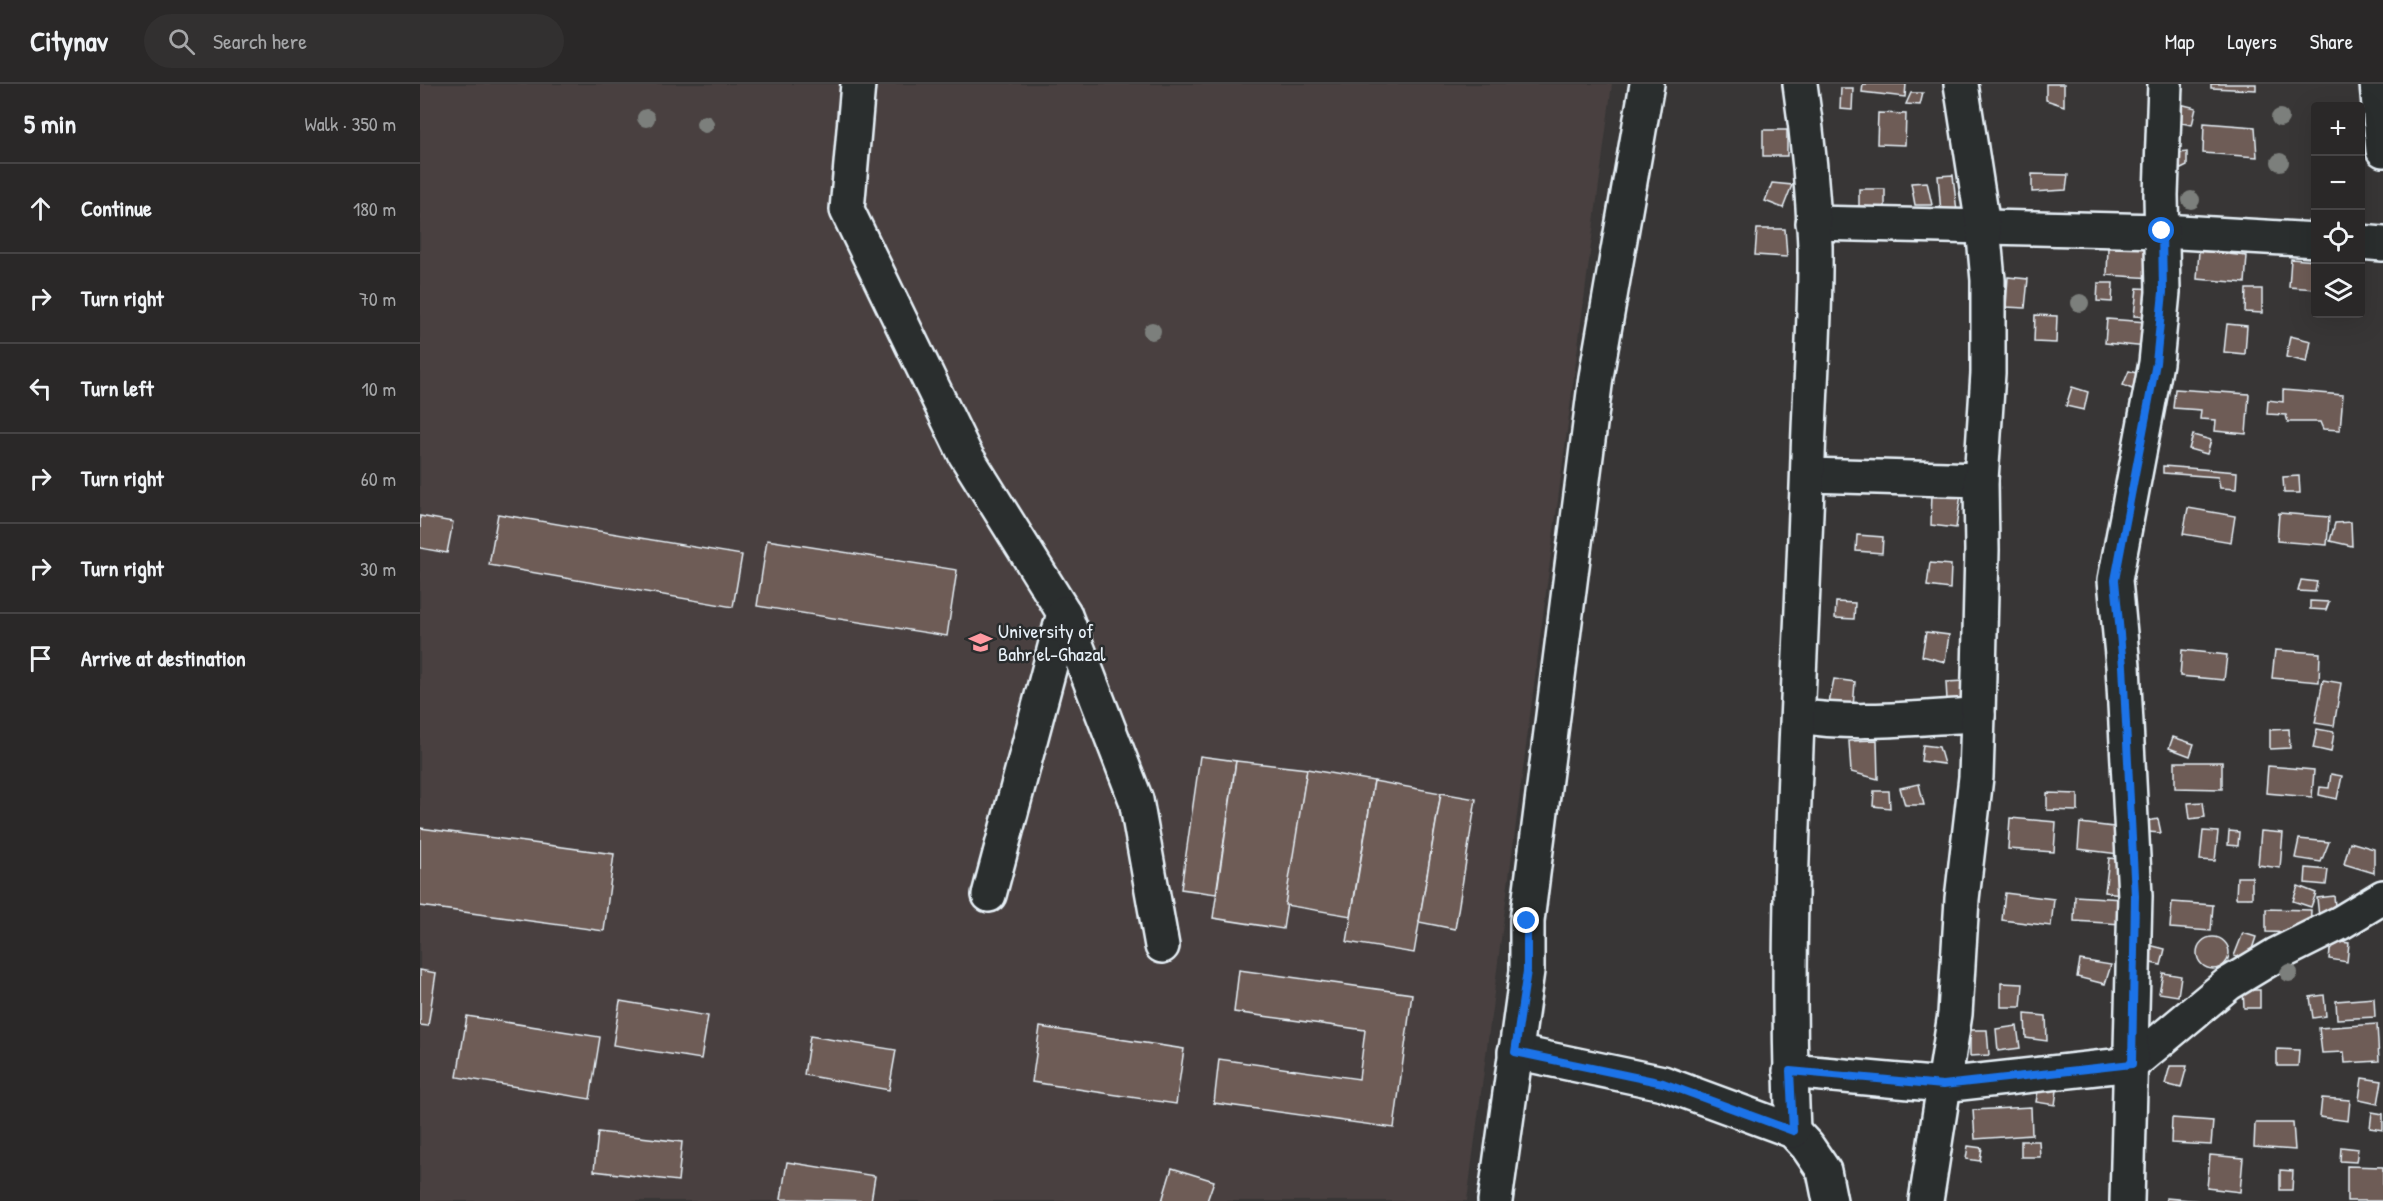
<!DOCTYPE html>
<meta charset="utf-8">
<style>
body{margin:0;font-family:"Patrick Hand",sans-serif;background:#323030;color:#f1f3f6}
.controls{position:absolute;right:18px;top:18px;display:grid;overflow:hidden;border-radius:6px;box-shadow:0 6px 24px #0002}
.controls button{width:54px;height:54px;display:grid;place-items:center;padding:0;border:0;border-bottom:2px solid #464445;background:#2a2828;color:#f1f3f6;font:30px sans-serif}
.stop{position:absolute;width:18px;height:18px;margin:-14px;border:4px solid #1a73e8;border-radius:50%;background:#fff}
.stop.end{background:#1a73e8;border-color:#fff;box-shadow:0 2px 6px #0008}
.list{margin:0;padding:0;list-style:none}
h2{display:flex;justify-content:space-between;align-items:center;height:78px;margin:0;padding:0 24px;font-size:26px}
h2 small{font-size:20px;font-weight:400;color:#a5a6a8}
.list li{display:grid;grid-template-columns:39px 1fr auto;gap:18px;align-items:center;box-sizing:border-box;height:90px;padding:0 24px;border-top:2px solid #464445}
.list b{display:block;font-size:22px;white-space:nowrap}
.list em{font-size:20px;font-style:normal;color:#a5a6a8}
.icon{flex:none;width:33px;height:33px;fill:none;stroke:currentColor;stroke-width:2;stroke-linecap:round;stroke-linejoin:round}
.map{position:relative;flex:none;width:1963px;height:1117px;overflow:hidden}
header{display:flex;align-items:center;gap:36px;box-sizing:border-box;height:84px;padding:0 30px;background:#2a2828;border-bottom:2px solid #464445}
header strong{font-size:28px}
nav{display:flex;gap:33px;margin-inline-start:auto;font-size:21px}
.search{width:420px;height:54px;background:#323030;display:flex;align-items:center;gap:15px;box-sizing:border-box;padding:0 21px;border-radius:33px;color:#a5a6a8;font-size:22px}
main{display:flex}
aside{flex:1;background:#2a2828}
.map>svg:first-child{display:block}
</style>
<header>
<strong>Citynav</strong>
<div class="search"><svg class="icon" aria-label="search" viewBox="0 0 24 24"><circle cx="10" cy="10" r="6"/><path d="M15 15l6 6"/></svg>Search here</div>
<nav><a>Map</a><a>Layers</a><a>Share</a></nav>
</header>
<main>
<aside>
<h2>5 min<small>Walk · 350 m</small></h2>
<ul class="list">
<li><svg class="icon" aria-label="ahead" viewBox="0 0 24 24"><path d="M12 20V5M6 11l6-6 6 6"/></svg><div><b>Continue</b></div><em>180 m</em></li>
<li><svg class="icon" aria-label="right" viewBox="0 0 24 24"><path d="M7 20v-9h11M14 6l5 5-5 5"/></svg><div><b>Turn right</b></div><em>70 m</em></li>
<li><svg class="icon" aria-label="left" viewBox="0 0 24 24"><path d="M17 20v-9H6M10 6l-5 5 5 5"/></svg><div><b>Turn left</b></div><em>10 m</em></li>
<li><svg class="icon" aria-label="right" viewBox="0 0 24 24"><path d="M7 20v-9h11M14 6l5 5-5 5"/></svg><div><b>Turn right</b></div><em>60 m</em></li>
<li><svg class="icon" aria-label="right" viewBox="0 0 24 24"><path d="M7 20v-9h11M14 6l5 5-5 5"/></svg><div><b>Turn right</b></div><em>30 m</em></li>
<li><svg class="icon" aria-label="arrive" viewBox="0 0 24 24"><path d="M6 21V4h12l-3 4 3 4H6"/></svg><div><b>Arrive at destination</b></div></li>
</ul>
</aside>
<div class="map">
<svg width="1963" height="1117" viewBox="0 0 1963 1117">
<rect width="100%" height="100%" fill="#383636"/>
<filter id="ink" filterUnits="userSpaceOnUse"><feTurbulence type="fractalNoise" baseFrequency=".0167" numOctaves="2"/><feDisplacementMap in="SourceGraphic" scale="12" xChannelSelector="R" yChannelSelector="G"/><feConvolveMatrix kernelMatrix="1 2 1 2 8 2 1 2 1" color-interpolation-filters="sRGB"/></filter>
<g filter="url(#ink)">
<path fill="#484140" d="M0 0H1192L1047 1117H0Z"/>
<g fill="#6e5c57" stroke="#e8f1f8" stroke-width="1.5">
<path d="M1443 0H1486L1485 13 1442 8Z"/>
<path d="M1626 0H1644V22L1626 16Z"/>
<path d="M1791 0H1836V6L1791 4Z"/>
<path d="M1421 4H1433L1432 26 1420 25Z"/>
<path d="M1491 9H1503L1500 21 1486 20Z"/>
<path d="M1760 20 1776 24 1772 41 1755 38Z"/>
<path d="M1458 29 1486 30 1485 61 1457 60Z"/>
<path d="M1784 39 1835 43 1837 73 1783 69Z"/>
<rect x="1343" y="46" width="24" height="26"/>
<path d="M1767 68V82L1753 89 1752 70Z"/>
<path d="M1612 90 1648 91 1646 106 1612 108Z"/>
<path d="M1533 91 1537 128 1521 129 1518 92Z"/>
<path d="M1507 98 1512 121H1495L1491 99Z"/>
<path d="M1352 99 1372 101 1363 124 1345 117Z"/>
<rect x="1439" y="105" width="26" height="27"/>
<path d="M1337 145H1365L1367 173 1335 171Z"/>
<path d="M1731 162 1733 194 1687 191 1688 163Z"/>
<path d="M1779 167 1827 172 1825 199 1777 195Z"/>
<path d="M1871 175 1896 177V205L1869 203Z"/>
<path d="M1588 193 1608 195 1605 224 1586 223Z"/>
<path d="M1678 199H1693L1692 218 1677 217Z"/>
<path d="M1717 204 1734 205 1731 233 1714 232Z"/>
<path d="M1826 205H1842V229L1825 228Z"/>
<path d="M1615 231 1637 232 1636 259 1614 258Z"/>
<path d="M1687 235 1727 238 1728 263 1685 259Z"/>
<path d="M1807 240 1827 242 1825 270 1804 268Z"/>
<path d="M1870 252 1891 257 1887 278 1866 273Z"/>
<path d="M1709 287 1727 292 1721 309 1703 301Z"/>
<path d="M1652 303 1668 308 1664 326 1646 322Z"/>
<path d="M1755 305 1829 310 1826 350 1795 347 1796 336 1780 335 1781 326 1753 324Z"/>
<path d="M1863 306 1923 311 1920 346 1903 345 1900 338H1868L1866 331 1847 330 1848 316 1863 318Z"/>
<path d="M1773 351 1791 356 1787 370 1769 365Z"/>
<path d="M1743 382 1817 388 1816 405 1800 404 1798 393 1743 389Z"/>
<path d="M1879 392 1880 409H1864L1863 393Z"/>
<path d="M1512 408 1541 410 1536 444 1511 441Z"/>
<path d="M1768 424 1815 432 1811 458 1763 450Z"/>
<path d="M1859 429 1909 433 1907 461 1857 457Z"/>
<path d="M78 430 322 471 313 523 69 481Z"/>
<path d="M0 432 33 438 27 469 0 464Z"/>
<path d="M1931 438 1932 462 1910 457 1915 439Z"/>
<path d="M1437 451 1463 453 1462 469 1436 467Z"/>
<path d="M347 456 537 486 527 552 337 522Z"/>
<path d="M1510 479 1531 481 1530 505 1507 502Z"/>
<path d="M1881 496 1897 498 1895 508 1878 507Z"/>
<path d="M1890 517 1909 518 1906 526 1890 525Z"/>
<path d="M1416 518 1435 519 1434 535 1415 534Z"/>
<path d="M1506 548 1529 551 1525 578 1502 572Z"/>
<path d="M1762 566 1807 571 1804 596 1760 592Z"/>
<path d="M1855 566 1900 569 1899 598 1852 594Z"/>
<path d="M1414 595 1435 598 1433 624 1409 619Z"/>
<path d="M1903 596 1921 599 1914 642 1895 639Z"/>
<path d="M1544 597 1545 614 1527 616 1526 598Z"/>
<path d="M1869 645 1870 664 1850 665V646Z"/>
<path d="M1897 645 1914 648 1911 668 1893 664Z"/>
<path d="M1753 653 1774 660 1770 672 1749 664Z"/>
<path d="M1457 656 1458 695 1431 688 1429 657Z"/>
<path d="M1503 661 1519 663 1524 680 1501 677Z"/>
<path d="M780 672 816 677 796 810 761 805Z"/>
<path d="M816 677 887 685 863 845 793 834Z"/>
<path d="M1755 678H1802V705L1755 704Z"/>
<path d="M1848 682 1894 686 1892 713 1846 709Z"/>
<path d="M887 685 954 697 931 832 865 821Z"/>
<path d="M1911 690 1922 692 1917 715 1899 711 1900 703 1909 704Z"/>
<path d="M954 697 1021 709 994 869 927 858Z"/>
<path d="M1499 700 1504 721H1485L1480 704Z"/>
<path d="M1454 707H1469L1470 724 1453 722Z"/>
<path d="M1021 709 1056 715 1035 845 999 838Z"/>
<path d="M1627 709 1658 710V727L1627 726Z"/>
<path d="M1783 718 1785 733 1770 735 1768 719Z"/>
<path d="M1590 734 1636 738 1634 768 1588 765Z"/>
<path d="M1738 735 1741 749 1728 748 1726 737Z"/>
<path d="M1660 739 1702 744 1699 770 1658 765Z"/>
<path d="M0 744 194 770 184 847 0 822Z"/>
<path d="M1783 747 1798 748 1795 777 1780 776Z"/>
<path d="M1809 747 1819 748 1818 762 1808 761Z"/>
<path d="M1841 747 1863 749 1860 784 1838 781Z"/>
<path d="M1879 755 1909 758 1901 778 1875 774Z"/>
<path d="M1930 758 1954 765V789L1924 780Z"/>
<path d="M1689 774 1706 776 1702 810 1685 808Z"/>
<path d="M1886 784 1908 786 1906 801 1885 799Z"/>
<path d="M1817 793H1832V814H1816Z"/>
<path d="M1878 802 1896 809 1891 823 1873 817Z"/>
<path d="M1585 809 1634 815 1631 842 1582 836Z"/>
<path d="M1655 812 1702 815V840L1654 837Z"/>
<path d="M1914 812 1916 831 1899 833 1897 814Z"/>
<path d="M1752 818 1793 821 1791 847 1750 844Z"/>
<path d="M1846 825 1891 826 1890 849 1846 848Z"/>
<path d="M1823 849 1836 853 1828 877 1814 872Z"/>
<circle cx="1793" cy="869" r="16"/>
<path d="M1911 857 1929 859 1927 878 1909 875Z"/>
<path d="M1725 860 1745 865 1741 881 1721 877Z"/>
<path d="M1660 876 1691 881 1685 900 1657 893Z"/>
<path d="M0 886 16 889 8 942 0 941Z"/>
<path d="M819 886 992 910 974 1044 794 1019 799 975 939 995 945 946 814 928Z"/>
<path d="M1743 889 1761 892 1758 912 1739 909Z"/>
<path d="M1581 899 1603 900 1601 923H1581Z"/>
<path d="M1823 906H1840V924H1824Z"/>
<path d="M1904 911 1906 932 1893 934 1890 913Z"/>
<path d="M1954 914 1955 933 1917 935 1916 917Z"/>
<path d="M200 917 288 932 281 975 193 961Z"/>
<path d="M1605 930 1626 932 1627 957 1606 954Z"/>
<path d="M47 932 180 953 170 1015 37 993Z"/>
<path d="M1957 940 1959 977 1925 979 1924 968 1902 969 1899 944Z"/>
<path d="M1597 942 1600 964 1578 967 1576 945Z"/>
<path d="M620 943 764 965 756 1020 612 998Z"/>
<path d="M1550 946H1567L1569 971 1550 972Z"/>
<path d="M390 952 476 966 469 1006 384 991Z"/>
<path d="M1857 965 1879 966 1878 982H1857Z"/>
<path d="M1750 982H1767L1761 1004 1745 1000Z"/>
<path d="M1942 994 1962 997 1958 1020 1939 1016Z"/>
<path d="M1620 996 1638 999 1635 1021 1616 1018Z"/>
<path d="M1902 1014 1930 1016 1928 1037 1900 1033Z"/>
<path d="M1611 1023 1612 1051 1555 1055 1553 1026Z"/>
<path d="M1952 1028 1963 1030V1046L1950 1044Z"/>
<path d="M1752 1034 1793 1037 1791 1061 1751 1059Z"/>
<path d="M1835 1039H1873L1875 1066 1834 1063Z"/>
<path d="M178 1048 262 1058 258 1097 174 1087Z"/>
<path d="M1601 1057H1619L1620 1073H1601Z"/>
<path d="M1548 1062 1562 1064 1560 1077 1546 1075Z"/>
<path d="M1921 1063 1938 1065 1936 1078 1920 1077Z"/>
<path d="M1790 1071 1823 1074 1820 1108 1787 1104Z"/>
<path d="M367 1078 455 1092 451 1117 361 1115Z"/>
<path d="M1927 1082 1963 1083V1117H1927Z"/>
<path d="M752 1084 794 1097 787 1117H742Z"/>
<path d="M1860 1086 1873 1087 1872 1106H1860Z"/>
<path d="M1746 1114 1782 1117H1746Z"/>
</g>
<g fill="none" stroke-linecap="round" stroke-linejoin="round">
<defs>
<g id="minor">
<path d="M438 0 427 126 545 370 644 529 569 811"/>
<path d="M1957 0 1963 66"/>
<path d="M1393 139 1742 147 1896 156"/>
<path d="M1940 158 1963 160"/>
<path d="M1388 391 1561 396"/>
<path d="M644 529 716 716 742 862"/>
<path d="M1379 632C1438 642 1499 633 1558 631"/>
<path d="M1095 968 1243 999 1373 1047 1387 1062 1404 1087 1410 1117"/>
<path d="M1370 987 1523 1001 1712 980 1808 900 1856 871 1920 839 1963 813"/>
<path d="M1373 1047C1363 822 1381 597 1388 373 1390 303 1396 232 1395 162 1393 108 1388 54 1380 0"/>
<path d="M1075 1117 1107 887V837L1176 293 1227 0"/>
<path d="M1506 1117 1535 930 1542 815 1556 693 1558 631 1562 466 1561 396 1568 289V196L1563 142 1541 0"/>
<path d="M1707 1117 1715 812 1703 582 1695 496 1736 279 1743 208 1741 111 1745 0"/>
</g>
</defs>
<use href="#minor" stroke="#e8f1f8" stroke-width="38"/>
<use href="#minor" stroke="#2a2d2e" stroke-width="33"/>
</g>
<g fill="#7b7f7b">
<circle cx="226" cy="34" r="9"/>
<circle cx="1860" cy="34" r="9"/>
<circle cx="285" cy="40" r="9"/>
<circle cx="1860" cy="78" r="9"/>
<circle cx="1771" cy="116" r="9"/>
<circle cx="1660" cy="219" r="9"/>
<circle cx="732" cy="247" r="9"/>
<circle cx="1869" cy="889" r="9"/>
</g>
</g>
<g fill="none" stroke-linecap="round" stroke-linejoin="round" filter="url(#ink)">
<path stroke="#1a73e8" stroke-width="8" d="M1107 837V887L1095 968 1243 999 1373 1047 1370 987 1523 1001 1712 980 1715 812 1703 582 1695 496 1736 279 1743 208 1742 147"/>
</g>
<defs>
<symbol id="university-bare" viewBox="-9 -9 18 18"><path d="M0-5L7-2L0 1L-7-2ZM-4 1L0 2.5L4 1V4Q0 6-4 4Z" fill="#ff9aa2" stroke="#2a2d2e" stroke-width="2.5" paint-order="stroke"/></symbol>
</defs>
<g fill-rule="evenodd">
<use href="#university-bare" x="544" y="542" width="33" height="33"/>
</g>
<g text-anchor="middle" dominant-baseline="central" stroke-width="5" stroke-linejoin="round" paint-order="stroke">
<g font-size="20" fill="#e8f1f8" stroke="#2a2d2e" text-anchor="start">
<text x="578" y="546">University of<tspan x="578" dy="23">Bahr el-Ghazal</tspan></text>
</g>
</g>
</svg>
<div class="controls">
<button>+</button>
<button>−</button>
<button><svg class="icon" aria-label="locate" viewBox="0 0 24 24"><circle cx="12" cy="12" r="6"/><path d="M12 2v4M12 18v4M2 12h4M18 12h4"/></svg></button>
<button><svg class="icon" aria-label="layers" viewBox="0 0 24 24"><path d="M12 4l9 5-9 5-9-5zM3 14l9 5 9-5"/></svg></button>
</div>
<div class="stop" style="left:1742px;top:147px"></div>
<div class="stop end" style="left:1107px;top:837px"></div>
</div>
</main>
